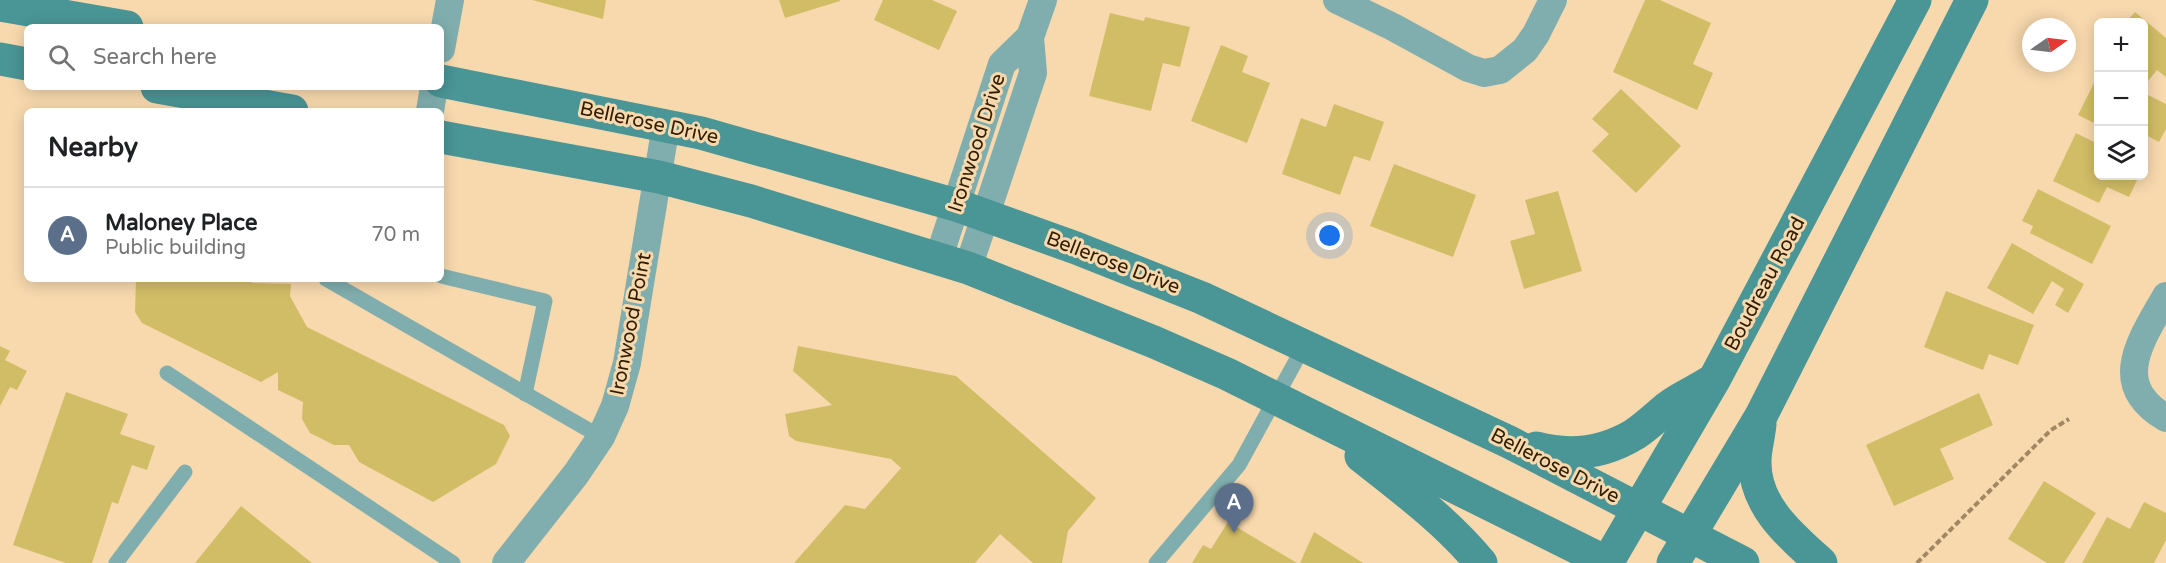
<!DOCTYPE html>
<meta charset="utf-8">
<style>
body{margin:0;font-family:"Varela Round",sans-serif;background:#f2f2f2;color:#202124}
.controls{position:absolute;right:18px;top:18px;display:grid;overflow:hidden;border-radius:9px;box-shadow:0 3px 15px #0003}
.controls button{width:54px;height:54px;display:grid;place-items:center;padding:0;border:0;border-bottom:2px solid #e0e0e0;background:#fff;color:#202124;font:30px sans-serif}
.compass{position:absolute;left:2022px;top:18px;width:54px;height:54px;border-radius:50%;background:#fff;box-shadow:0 3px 15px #0003;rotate:76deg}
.you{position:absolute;left:1330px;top:236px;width:21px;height:21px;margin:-15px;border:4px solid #fff;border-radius:50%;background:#1a73e8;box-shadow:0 0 0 9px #1a73e833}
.badge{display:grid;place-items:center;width:39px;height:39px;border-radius:50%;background:#2563eb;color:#fff;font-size:20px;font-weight:700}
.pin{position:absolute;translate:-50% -50px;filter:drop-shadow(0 2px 3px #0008)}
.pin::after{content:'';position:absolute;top:32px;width:21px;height:18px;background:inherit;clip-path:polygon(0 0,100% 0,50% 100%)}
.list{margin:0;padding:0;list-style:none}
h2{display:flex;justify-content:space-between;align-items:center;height:78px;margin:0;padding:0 24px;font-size:26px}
h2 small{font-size:20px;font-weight:400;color:#757577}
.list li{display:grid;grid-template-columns:39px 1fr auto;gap:18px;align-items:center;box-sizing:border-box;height:96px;padding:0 24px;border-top:2px solid #e0e0e0}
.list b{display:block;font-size:22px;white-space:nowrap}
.list p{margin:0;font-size:20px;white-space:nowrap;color:#757577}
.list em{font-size:20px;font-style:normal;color:#757577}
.icon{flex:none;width:33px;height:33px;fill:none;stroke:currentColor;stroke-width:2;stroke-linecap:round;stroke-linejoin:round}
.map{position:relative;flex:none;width:2166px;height:563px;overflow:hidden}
.search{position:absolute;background:#fff;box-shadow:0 3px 15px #0003;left:24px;top:24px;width:420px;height:66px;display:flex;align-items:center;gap:15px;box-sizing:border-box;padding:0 21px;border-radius:9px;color:#757577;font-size:22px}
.panel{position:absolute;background:#fff;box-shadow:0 3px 15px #0003;left:24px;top:108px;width:420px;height:174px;border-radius:9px}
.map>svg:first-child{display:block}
</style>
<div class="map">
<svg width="2166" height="563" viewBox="0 0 2166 563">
<rect width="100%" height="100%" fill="#f8d9ae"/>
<g fill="#d2bd67">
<path d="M532 0H606L603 19Z"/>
<path d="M779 0H840V1L785 18Z"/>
<path d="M883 0H932L957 11 939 50 874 20Z"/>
<path d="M1645 0H1660L1711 23 1693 64 1713 73 1697 110 1613 72Z"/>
<path d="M2135 12 2166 38V77L2157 70 2144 86V22H2126Z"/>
<path d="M1110 13 1144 21 1145 17 1190 27 1180 67 1163 63 1151 111 1089 96Z"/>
<path d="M1221 45 1248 56 1242 72 1270 83 1247 143 1191 121Z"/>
<path d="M2098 75V125L2078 115Z"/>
<path d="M1621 89 1681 146 1636 193 1592 151 1609 134 1592 119Z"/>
<path d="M2144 93 2166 104V129L2159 142 2144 134Z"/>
<path d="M1334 104 1384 122 1370 161 1354 156 1340 195 1282 174 1301 118 1326 127Z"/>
<path d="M2076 133 2098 144V176H2139L2129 197 2107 187 2099 203 2053 181Z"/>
<path d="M1394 164 1476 195 1453 257 1370 226Z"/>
<path d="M2038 189 2111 226 2092 264 2030 233 2033 226 2022 221Z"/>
<path d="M1558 191 1582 271 1524 289 1510 241 1535 234 1525 200Z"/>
<path d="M2012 243 2084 284 2068 313 2055 305 2064 289 2052 281 2033 314 1987 288Z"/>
<path d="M136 279H249L252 283 291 284 290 296 307 327 504 425 510 436 496 464 433 502 359 462 349 445H334L310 433 302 419 303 402 278 390V372L261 382 142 323 135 312Z"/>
<path d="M1946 291 2034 325 2018 365 1989 354 1983 370 1924 347Z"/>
<path d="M0 346 10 351 5 360 27 371 17 390 10 387 0 406Z"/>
<path d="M798 346 956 376 1096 498 1068 531 1062 563H1033L1000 534 975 563H794L845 505 865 509 901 468 891 459 796 441 789 436 785 414 832 405 793 371Z"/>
<path d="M66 392 128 414 120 434 155 446 147 470 132 465 118 504 112 502 92 563H66L13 545Z"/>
<path d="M1979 393 1993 425 1940 449 1954 479 1894 506 1866 445Z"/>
<path d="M2044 481 2096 513 2064 563H2047L2008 539Z"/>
<path d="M2144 502 2166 513V540L2154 563H2082L2107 517 2130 529Z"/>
<path d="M241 506 312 563H195Z"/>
<path d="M1228 522 1297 563H1192L1203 545 1211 549Z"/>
<path d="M1314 532 1363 563H1300Z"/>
</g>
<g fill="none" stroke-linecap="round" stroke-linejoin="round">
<path stroke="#a18863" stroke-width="4" stroke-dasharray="6 3" stroke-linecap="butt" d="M1917 563 2051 430 2069 419"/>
<g stroke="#80aeae" stroke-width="15">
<path d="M441 276 545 301 525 394"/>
<path d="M326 279 601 437"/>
<path d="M167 373 453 563"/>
<path d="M116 563 185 472"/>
<path d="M1156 563 1239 465 1304 346"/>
</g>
<g stroke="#80aeae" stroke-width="28">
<path d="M1337 0 1393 27 1468 68 1484 73 1500 70 1525 50 1536 34 1553 0"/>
<path d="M441 49 450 0"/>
<path d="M430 111 434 87"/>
<path d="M939 257 1002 64 1030 37"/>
<path d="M968 268 1033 73 1030 37 1043 0"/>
<path d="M2166 296C2142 339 2108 384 2166 418"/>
<path d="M506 563 576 474 601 437 615 406 627 363 666 125"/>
</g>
<g stroke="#4a9596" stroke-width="33">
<path d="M0 5 127 27"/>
<path d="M0 59 27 64"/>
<path d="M441 81 701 133 956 205 1076 248 1202 298 1509 442 1743 563"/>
<path d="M157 87 292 111"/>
<path d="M441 137 659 177 751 201 968 268 1154 342 1227 374 1608 563"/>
<path d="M1760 424C1759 436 1755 449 1755 461 1754 506 1791 536 1821 563"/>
<path d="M1536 448C1570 457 1604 453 1635 434 1647 426 1657 416 1668 407 1681 397 1698 390 1712 381"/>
<path d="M1361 456C1404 490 1446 521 1481 563"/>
<path d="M1607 563 1714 380 1915 0"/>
<path d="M1673 563 1761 416 1972 0"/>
</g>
</g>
<g text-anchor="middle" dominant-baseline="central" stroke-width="6" stroke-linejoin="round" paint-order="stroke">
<g font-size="20" fill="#301d00" stroke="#f8d9ae">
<text transform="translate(649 123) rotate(12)">Bellerose Drive</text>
<text transform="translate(977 143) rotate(-72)">Ironwood Drive</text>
<text transform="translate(1113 263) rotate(21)">Bellerose Drive</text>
<text transform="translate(1765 284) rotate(-62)">Boudreau Road</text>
<text transform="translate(631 324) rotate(-79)">Ironwood Point</text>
<text transform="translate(1555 466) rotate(27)">Bellerose Drive</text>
</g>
</g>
</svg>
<div class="controls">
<button>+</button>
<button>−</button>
<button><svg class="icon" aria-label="layers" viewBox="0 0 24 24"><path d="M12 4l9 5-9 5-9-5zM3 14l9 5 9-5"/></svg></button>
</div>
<svg class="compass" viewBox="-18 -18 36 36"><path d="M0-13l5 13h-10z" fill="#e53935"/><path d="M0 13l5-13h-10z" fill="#757577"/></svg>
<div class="you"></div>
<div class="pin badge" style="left:1234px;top:533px;background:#5c6f8a">A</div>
<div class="search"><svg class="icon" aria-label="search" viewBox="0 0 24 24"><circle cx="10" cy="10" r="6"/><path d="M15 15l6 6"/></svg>Search here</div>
<section class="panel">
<h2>Nearby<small></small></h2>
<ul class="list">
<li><span class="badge" style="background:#5c6f8a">A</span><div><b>Maloney Place</b><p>Public building</p></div><em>70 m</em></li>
</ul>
</section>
</div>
